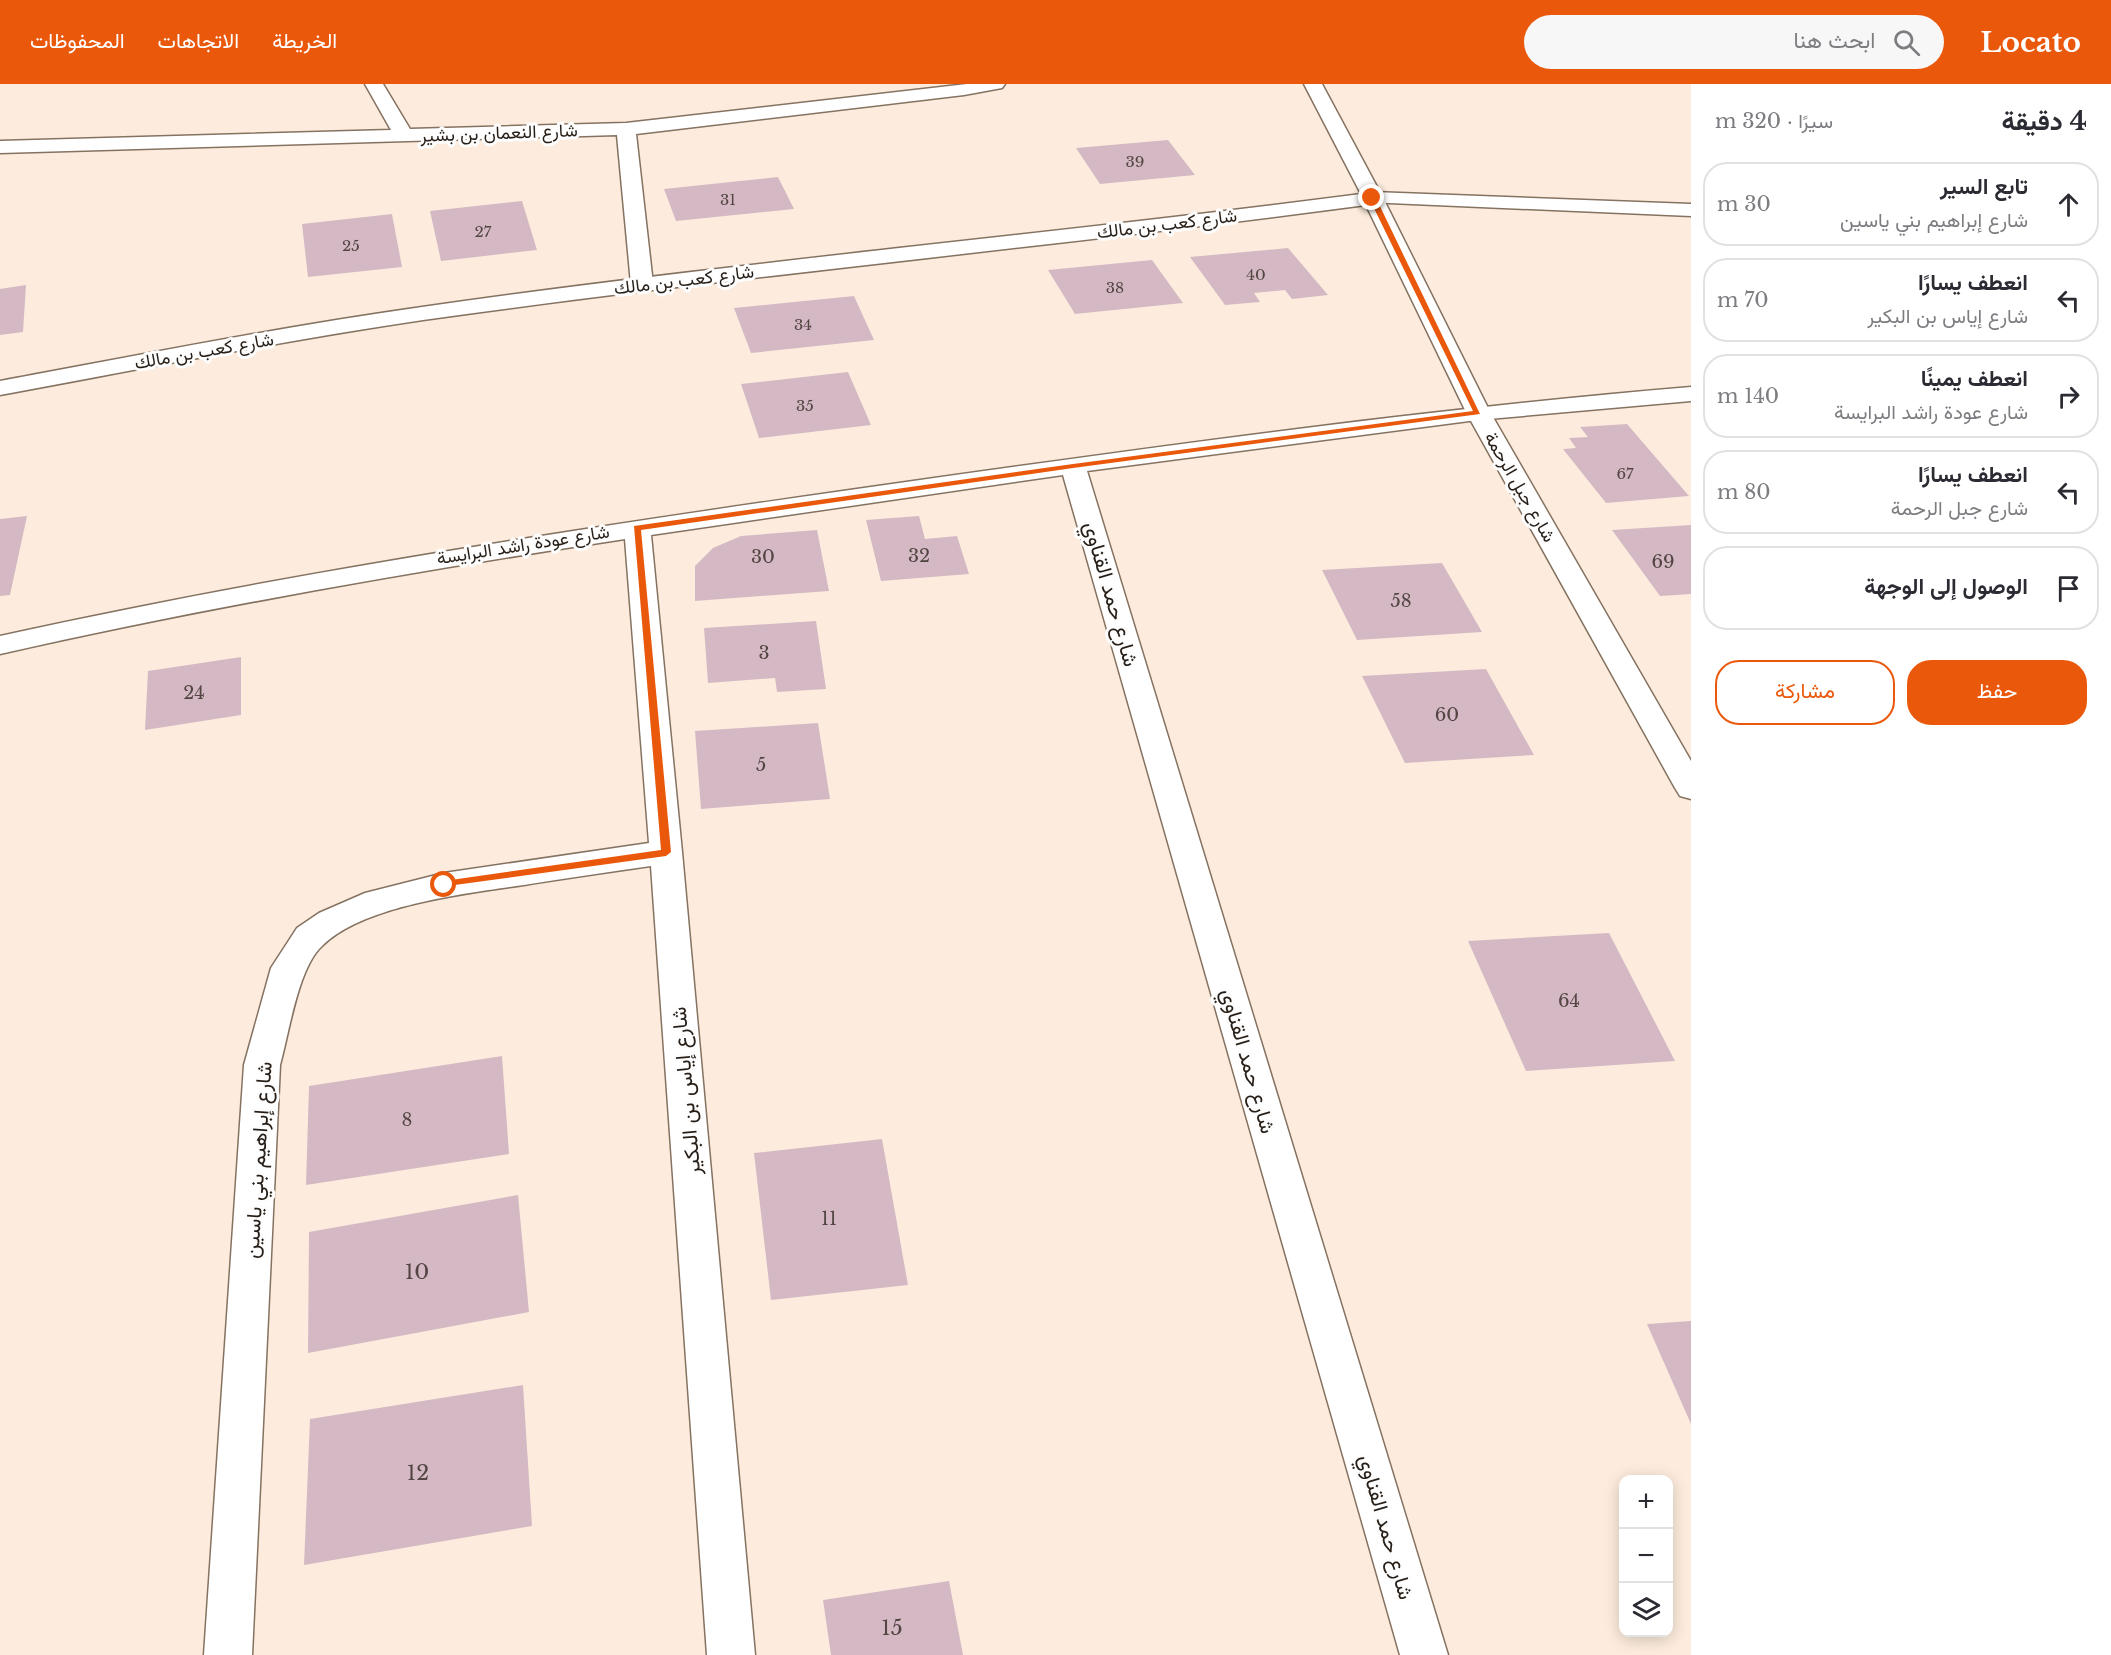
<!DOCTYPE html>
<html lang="ar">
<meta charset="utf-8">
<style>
body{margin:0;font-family:"Libre Baskerville",Vazirmatn,serif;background:#f7f7f7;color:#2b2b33;direction:rtl}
.controls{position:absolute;right:18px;bottom:18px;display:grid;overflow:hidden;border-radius:12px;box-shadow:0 3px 15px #0003}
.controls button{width:54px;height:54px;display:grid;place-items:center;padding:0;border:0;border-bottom:2px solid #e1e1e2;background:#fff;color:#2b2b33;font:30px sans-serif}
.stop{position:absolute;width:18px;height:18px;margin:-14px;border:4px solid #ea580c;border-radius:50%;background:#fff}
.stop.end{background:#ea580c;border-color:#fff;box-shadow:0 2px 6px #0008}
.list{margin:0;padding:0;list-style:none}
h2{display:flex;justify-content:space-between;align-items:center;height:78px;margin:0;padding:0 24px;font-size:26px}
h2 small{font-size:20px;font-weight:400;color:#7c7c81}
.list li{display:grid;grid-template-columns:39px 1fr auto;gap:18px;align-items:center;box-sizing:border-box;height:84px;margin:0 12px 12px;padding:0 12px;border:2px solid #e1e1e2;border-radius:24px}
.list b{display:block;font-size:22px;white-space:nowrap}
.list p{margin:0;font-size:20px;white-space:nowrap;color:#7c7c81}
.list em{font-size:20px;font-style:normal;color:#7c7c81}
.actions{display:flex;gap:12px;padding:18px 24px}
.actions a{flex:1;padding:14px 0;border:2px solid #ea580c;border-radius:24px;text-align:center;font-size:21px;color:#ea580c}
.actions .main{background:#ea580c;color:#fff}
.icon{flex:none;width:33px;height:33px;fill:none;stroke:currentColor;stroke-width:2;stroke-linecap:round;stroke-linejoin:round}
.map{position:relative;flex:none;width:1691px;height:1571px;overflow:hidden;direction:ltr}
header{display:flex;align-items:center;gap:36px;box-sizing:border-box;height:84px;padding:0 30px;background:#ea580c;color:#fff}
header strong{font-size:28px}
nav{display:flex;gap:33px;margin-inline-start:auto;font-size:21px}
.search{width:420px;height:54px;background:#f7f7f7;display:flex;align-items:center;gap:15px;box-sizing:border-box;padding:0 21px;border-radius:33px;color:#7c7c81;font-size:22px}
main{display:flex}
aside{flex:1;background:#fff}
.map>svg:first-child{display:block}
</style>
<header>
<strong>Locato</strong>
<div class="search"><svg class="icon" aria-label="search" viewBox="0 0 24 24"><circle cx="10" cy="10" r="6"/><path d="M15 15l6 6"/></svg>ابحث هنا</div>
<nav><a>الخريطة</a><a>الاتجاهات</a><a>المحفوظات</a></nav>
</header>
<main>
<aside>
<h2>4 دقيقة<small>سيرًا · 320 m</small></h2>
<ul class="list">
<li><svg class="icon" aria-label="ahead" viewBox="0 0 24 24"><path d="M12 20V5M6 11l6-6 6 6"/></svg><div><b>تابع السير</b><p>شارع إبراهيم بني ياسين</p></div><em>30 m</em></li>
<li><svg class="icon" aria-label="left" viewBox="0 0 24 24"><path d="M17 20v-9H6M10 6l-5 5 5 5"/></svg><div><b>انعطف يسارًا</b><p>شارع إياس بن البكير</p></div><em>70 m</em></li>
<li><svg class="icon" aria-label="right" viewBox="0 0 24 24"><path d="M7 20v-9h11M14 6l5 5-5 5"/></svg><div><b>انعطف يمينًا</b><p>شارع عودة راشد البرايسة</p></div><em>140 m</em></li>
<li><svg class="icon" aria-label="left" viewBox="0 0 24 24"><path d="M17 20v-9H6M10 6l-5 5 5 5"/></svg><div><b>انعطف يسارًا</b><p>شارع جبل الرحمة</p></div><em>80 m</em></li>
<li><svg class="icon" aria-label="arrive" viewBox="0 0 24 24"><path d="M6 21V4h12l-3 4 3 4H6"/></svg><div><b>الوصول إلى الوجهة</b></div></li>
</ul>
<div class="actions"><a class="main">حفظ</a><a>مشاركة</a></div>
</aside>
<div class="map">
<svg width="1691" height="1571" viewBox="0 0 1691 1571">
<rect width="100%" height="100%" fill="#fdecdd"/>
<g fill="#d4b9c4">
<path d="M1168 56 1195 91 1100 100 1076 64Z"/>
<path d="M778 93 794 125 676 137 664 105Z"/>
<path d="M522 117 537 166 441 177 430 127Z"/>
<path d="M392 130 402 183 308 193 302 140Z"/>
<path d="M1288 164 1328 211 1292 215 1285 206 1254 209 1260 218 1225 221 1190 173Z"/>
<path d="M1152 176 1183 219 1075 230 1048 186Z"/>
<path d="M26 201 23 248 0 251V205Z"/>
<path d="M854 212 874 256 751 269 734 224Z"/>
<path d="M848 288 871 341 759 354 741 300Z"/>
<path d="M1627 340 1689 412 1606 419 1563 365 1576 364 1569 354 1588 353 1580 343Z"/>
<path d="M27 432 10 511 0 512V435Z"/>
<path d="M919 432 925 455 957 452 969 490 881 497 866 436Z"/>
<path d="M1691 441V510L1660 512 1612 446Z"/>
<path d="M817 446 829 507 695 517V482L713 464 741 452Z"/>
<path d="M1442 479 1482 548 1357 556 1322 486Z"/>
<path d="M816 537 826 605 777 608 775 594 708 599 704 544Z"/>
<path d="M241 573V631L145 646 148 587Z"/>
<path d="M1486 585 1534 671 1405 679 1362 592Z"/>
<path d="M818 639 830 715 701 725 695 647Z"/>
<path d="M1609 849 1675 977 1526 987 1468 857Z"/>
<path d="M502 972 509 1070 306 1101 309 1002Z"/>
<path d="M882 1055 908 1201 771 1216 754 1069Z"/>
<path d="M518 1111 529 1228 308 1269 309 1148Z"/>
<path d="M1691 1237V1340L1647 1240Z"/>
<path d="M523 1301 532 1442 304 1481 310 1335Z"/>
<path d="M949 1497 963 1571H831L823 1516Z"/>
</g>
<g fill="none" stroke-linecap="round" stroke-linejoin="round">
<defs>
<g id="street">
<path d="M365 0H383L410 45 626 39 967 0H1005L1002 4 964 11 636 50 653 200 650 205 642 207 634 205 631 200 617 51 0 69V57L391 46Z"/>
<path d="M1373 108 1691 120V132L1366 118 1363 114 1366 110Z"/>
<path d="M1691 303V317L1477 336 1087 387 1448 1571H1400L1063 391 651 451 682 768 755 1571H707L651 782C609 788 566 794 524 801 468 809 363 821 322 862 298 884 289 949 280 981L252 1571H204L244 981 271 884 297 844 319 829 365 809 444 789 649 759 625 455C415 487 207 523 0 570V552C300 486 602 441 906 398 1168 361 1427 325 1691 303Z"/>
</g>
<path id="secondary" d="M1304 0H1322L1383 114 1490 328 1691 677V715L1680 712 1675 704 1466 328 1366 121C1052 163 737 192 423 236 282 257 141 285 0 311V297C140 271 280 243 422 223 734 178 1048 151 1361 110Z"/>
</defs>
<use href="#street" stroke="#857261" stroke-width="3"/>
<use href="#secondary" stroke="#857261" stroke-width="3"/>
<use href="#street" fill="#fff" fill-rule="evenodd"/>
<use href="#secondary" fill="#fff" fill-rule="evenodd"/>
</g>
<path fill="#ea580c" d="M1372 112 1376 114 1480 330 1073 384 641 446 671 768 666 772 440 803V798L444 797 661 766 634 442 1073 380 1473 327 1369 114Z"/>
<g text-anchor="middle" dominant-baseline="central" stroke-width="6" stroke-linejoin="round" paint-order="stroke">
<g font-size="15" fill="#524542">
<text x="1135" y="77">39</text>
<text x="728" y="115">31</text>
<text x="483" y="147">27</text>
<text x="351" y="161">25</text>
<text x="1256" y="190">40</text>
<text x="1115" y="203">38</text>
<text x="803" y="240">34</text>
<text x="805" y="321">35</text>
<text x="1625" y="389">67</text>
</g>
<g font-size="18" fill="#261e17" stroke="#fdfdfd">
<text transform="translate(499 49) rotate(-2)">شارع النعمان بن بشير</text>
<text transform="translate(1167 140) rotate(-7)">شارع كعب بن مالك</text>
<text transform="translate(684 196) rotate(-7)">شارع كعب بن مالك</text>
<text transform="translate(204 267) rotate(-10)">شارع كعب بن مالك</text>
<text transform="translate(1520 403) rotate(60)">شارع جبل الرحمة</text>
<text transform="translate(523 461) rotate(-9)">شارع عودة راشد البرايسة</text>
</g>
<g font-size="18" fill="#524542">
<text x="919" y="472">32</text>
<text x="763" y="473">30</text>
<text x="1663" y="478">69</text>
<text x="1401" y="517">58</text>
<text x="764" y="569">3</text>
<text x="194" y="609">24</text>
<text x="1447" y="631">60</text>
<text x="761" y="681">5</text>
<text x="1569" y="917">64</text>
<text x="407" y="1036">8</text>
<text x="829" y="1135">11</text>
</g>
<g font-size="21" fill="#261e17" stroke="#fdfdfd">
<text transform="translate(1111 510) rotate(74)">شارع حمد القناوي</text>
<text transform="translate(1248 977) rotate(74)">شارع حمد القناوي</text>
<text transform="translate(686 1007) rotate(-95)">شارع إياس بن البكير</text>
<text transform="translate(258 1076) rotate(-86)">شارع إبراهيم بني ياسين</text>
<text transform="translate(1386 1443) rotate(74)">شارع حمد القناوي</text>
</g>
<g font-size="21" fill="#524542">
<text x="417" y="1188">10</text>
<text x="418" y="1389">12</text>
<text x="892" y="1544">15</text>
</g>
</g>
</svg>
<div class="controls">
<button>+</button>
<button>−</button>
<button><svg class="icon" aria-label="layers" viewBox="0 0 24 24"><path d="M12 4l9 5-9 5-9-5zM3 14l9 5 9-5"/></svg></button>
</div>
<div class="stop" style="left:444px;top:801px"></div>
<div class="stop end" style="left:1372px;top:114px"></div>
</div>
</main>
